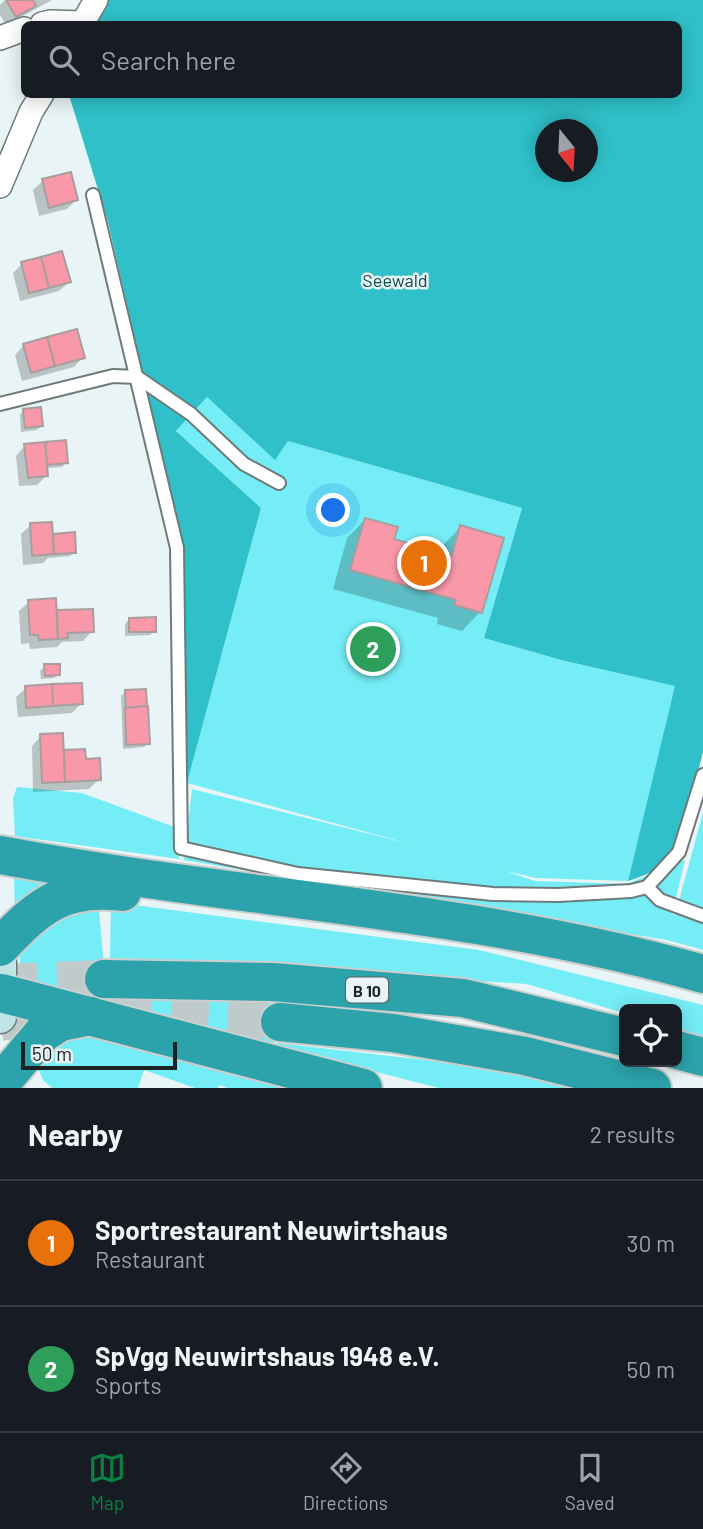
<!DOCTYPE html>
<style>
body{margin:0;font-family:Barlow,sans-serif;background:#242831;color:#f1f3f6}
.controls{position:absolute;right:21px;bottom:21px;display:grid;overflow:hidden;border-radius:10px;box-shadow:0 4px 18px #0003}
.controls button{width:63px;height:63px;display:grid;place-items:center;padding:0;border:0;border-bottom:2px solid #363941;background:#171b24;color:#f1f3f6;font:35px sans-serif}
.compass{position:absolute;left:535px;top:119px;width:63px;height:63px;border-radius:50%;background:#171b24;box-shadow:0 4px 18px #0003;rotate:162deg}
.scale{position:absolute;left:21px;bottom:18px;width:156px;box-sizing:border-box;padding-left:7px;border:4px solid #1c2121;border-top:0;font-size:19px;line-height:24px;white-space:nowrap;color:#1c2121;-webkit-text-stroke:5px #e8f4f5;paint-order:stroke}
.you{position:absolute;left:334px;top:511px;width:24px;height:24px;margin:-18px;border:5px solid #fff;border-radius:50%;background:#1a73e8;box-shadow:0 0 0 10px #1a73e833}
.badge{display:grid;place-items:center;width:46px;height:46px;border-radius:50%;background:#0b8043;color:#fff;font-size:23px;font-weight:700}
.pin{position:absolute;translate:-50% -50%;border:4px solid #fff;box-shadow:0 2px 7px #0006}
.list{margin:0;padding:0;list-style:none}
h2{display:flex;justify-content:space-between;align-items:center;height:91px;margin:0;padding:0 28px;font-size:30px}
h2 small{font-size:23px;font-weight:400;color:#9ea1a6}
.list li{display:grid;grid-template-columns:46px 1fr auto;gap:21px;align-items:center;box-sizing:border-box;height:126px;padding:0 28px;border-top:2px solid #363941}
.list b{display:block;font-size:26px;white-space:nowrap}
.list p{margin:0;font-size:23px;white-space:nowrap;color:#9ea1a6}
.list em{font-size:23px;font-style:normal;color:#9ea1a6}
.icon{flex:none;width:38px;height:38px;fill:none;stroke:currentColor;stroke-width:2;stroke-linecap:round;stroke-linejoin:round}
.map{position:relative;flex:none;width:703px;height:1088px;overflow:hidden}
.search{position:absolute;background:#171b24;box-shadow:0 4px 18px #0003;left:21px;right:21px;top:21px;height:77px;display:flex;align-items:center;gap:18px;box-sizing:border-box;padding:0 24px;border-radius:10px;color:#9ea1a6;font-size:26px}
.sheet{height:343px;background:#171b24}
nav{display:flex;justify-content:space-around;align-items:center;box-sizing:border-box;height:98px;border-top:2px solid #363941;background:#171b24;font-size:19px;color:#9ea1a6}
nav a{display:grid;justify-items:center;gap:4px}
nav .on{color:#0b8043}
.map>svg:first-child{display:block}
</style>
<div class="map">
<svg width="703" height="1088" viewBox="0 0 703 1088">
<rect width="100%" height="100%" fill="#e8f4f5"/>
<g fill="#74edf6">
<path d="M207 397 275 459 288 441 522 508 484 638 561 660 676 686 628 881 536 878 506 871 535 881 627 884 685 860 672 914 675 915 703 813V921L685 918 703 923V950L667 940 184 860 192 789 414 845 187 783 261 508 176 431Z"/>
<path d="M17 787 82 793 177 828 179 859 15 836 13 798Z"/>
<path d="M14 875 76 883 15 917Z"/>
<path d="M98 900 107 999 275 1001 274 1048 47 992 20 970V938Z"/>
<path d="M111 902 479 950 703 1005V1037L677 1029V1009H624V1013L527 984 110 958Z"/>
<path d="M70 1030 315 1088H228L219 1085 218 1088H195L144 1070 138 1088H52L43 1080 37 1066Z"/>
<path d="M277 1043 547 1074 603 1088H439L279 1047Z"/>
</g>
<path fill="#2fc0c9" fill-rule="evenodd" d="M108 0H703V752C695 781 683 846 662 864 652 873 640 877 628 881L675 686 561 660 484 638 522 508 288 441 275 460 207 397 176 431 261 508 187 783 182 827 183 548 108 222 69 95 678 94V24H95ZM546 130H588V172H546Z"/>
<g fill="#0003">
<path d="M5 0H52L6 25 0 15V5Z"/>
<path d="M43 181 76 200 67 209 39 216 33 190Z"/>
<path d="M22 264 69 282 59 291 20 301 13 273Z"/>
<path d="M24 345 83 357 74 367 22 381 15 355Z"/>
<path d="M24 410 41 426 37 430 21 432 20 415Z"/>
<path d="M25 446 66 463 62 467 46 468 47 475 37 485 19 486 16 456Z"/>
<path d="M365 520 392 541 440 554 442 546 461 527 480 612 462 631 437 624 438 618 333 589 347 538Z"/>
<path d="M31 525 51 536 73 534 74 552 70 556 48 558 43 563 23 565 21 534Z"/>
<path d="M29 602 55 612 91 610 92 631 83 641 62 642 57 647 30 649 29 643 21 644 19 611Z"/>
<path d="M129 619 154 631 150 635 125 636V624Z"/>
<path d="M45 666 58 674 54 678 41 679 40 671Z"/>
<path d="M26 688 81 704 72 713 18 717 16 697Z"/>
<path d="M144 691 148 743 144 747 123 749 121 696 126 692Z"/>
<path d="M41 736 62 751H83L84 761 99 779 89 789 33 792 32 746Z"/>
</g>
<g fill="#f898a9" stroke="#a99d9e" stroke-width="2">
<path d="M6 0H33L36 6 16 17Z"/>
<path d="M71 172 78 200 49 208 42 179Z"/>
<path d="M62 251 71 282 49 288 41 257Z"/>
<path d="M41 257 49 288 29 293 21 262Z"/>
<path d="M77 329 85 358 55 366 47 337Z"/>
<path d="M47 337 55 366 31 373 23 344Z"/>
<path d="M41 407 43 426 25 428 23 409Z"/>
<path d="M66 440 68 463 47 465 45 442Z"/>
<path d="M45 442 48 476 28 478 24 444Z"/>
<path d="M365 518 398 527 394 539 452 556 460 525 504 538 482 613 454 605 456 600 350 570Z"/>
<path d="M52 522 54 554 32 556 30 523Z"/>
<path d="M75 532 76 553 54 554 53 534Z"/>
<path d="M56 598 58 639 39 640 38 635H30L28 600Z"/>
<path d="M93 609 94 632 67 633 68 638 58 639 57 610Z"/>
<path d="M156 617V632H129V618Z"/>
<path d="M44 664H60V675L45 676Z"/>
<path d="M82 683 83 704 53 706 52 684Z"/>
<path d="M52 684 53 706 26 708 25 686Z"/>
<path d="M146 689 147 706 126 708 125 690Z"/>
<path d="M148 706 150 744 126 745 125 708Z"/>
<path d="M63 733 65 782 42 783 40 734Z"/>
<path d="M85 749 86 759 100 758 101 780 65 782 64 750Z"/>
</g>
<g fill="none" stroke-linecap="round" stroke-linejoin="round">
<g stroke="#bfcacb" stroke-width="38" stroke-dasharray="38 19" stroke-linecap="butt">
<path d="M0 983 104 979"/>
<path d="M0 1022 22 1018 156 1014 280 1022"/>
</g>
<defs>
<g id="lane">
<path d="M93 195 177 548 181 848 298 874 493 894 558 895 631 891 647 887 679 852 703 775"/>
<path d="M0 404 113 376 137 377 191 414 244 464 279 483"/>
<path d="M647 887 660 900 703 916"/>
</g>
<g id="street">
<path d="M42 24 50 22 83 23"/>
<path d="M82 24 96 0"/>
<path d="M0 38 24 29"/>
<path d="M0 186 31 112 42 94"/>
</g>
<path id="secondary" d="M0 961V1017"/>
<g id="highway">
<path d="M0 855C234 899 474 909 703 974"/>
<path d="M0 947C38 907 62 885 122 892"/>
<path d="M104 979 273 982 463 998 624 1037"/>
<path d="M1 993 363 1088"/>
<path d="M280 1022 393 1033 525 1056 652 1088"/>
<path d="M677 1050 703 1057"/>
<path d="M0 1084 43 1033 60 1022 90 1016"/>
</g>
</defs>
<use href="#lane" stroke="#6f7a7b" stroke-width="16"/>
<use href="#street" stroke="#6f7a7b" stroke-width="26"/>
<use href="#secondary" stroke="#6f7a7b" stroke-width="35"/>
<use href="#highway" stroke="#cdcece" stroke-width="42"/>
<use href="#lane" stroke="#fff" stroke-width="12"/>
<use href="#street" stroke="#fff" stroke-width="23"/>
<use href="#secondary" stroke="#c0e3e6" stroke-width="32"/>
<use href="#highway" stroke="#2ca3aa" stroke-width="38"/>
</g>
<g text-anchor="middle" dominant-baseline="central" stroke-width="5" stroke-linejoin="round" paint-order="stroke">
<rect fill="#e8f4f5" stroke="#596061" stroke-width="2" x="346" y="977.5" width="42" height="25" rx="5"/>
<g font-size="16" font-weight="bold" fill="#1c2121">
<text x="367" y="990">B 10</text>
</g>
<g font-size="18" fill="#0c494d" stroke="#e8f4f5">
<text x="395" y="280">Seewald</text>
</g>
</g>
</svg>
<div class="controls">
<button><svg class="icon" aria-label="locate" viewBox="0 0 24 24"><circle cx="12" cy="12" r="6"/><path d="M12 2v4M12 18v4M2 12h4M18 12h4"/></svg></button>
</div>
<svg class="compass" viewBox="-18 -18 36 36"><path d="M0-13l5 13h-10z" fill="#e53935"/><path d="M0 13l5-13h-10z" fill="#9ea1a6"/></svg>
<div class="scale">50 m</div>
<div class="you"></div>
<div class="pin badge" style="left:424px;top:563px;background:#e8710a">1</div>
<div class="pin badge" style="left:373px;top:649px;background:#2e9e5b">2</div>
<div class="search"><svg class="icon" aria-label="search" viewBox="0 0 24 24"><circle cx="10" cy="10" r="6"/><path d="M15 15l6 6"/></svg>Search here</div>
</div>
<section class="sheet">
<h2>Nearby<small>2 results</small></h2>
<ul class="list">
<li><span class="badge" style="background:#e8710a">1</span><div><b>Sportrestaurant Neuwirtshaus</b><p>Restaurant</p></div><em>30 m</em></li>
<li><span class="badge" style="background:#2e9e5b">2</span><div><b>SpVgg Neuwirtshaus 1948 e.V.</b><p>Sports</p></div><em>50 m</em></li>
</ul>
</section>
<nav>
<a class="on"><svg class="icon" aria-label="map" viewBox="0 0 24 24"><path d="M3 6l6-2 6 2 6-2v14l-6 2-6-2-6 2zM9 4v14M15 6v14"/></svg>Map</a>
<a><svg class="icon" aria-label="directions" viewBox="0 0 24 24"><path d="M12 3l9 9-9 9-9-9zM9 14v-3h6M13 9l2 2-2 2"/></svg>Directions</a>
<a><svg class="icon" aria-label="saved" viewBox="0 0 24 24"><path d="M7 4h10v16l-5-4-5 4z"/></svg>Saved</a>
</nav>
